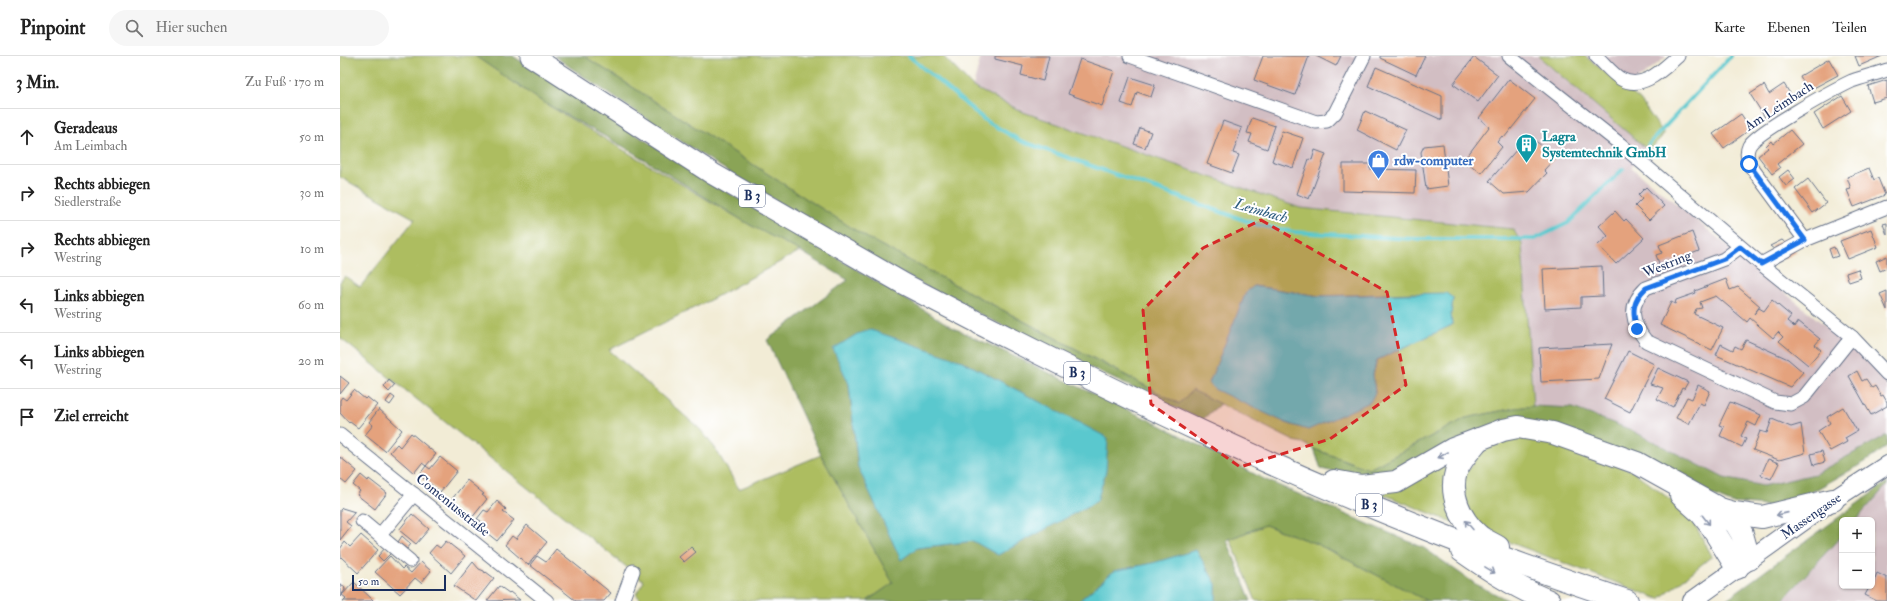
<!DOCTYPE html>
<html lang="de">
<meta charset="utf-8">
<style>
body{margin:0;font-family:"IM FELL Double Pica",serif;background:#f6f6f6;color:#222}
.controls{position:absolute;right:12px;bottom:12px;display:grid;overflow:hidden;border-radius:6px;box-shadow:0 1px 3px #0004}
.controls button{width:36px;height:36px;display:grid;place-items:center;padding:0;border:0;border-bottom:1px solid #e0e0e0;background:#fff;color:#222;font:20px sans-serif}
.scale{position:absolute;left:12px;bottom:10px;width:94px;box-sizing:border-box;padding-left:4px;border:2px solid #1b2f5e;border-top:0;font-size:11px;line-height:14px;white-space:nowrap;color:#1b2f5e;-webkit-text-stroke:3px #fff;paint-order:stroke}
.stop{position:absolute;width:12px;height:12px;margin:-9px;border:3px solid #1a73e8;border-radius:50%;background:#fff}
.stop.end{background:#1a73e8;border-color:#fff;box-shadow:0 1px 4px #0008}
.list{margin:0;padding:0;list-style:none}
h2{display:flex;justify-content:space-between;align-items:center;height:52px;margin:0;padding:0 16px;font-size:17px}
h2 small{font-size:13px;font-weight:400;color:#767676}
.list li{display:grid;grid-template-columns:26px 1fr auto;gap:12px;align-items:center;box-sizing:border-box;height:56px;padding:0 16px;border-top:1px solid #e0e0e0}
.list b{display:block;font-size:15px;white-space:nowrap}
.list p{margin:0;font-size:13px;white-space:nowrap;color:#767676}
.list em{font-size:13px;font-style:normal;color:#767676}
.icon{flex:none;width:22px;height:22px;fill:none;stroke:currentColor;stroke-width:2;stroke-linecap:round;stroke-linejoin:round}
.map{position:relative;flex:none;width:1547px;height:545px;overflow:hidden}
header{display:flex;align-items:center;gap:24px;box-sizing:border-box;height:56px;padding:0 20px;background:#fff;border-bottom:1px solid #e0e0e0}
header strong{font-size:19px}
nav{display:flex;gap:22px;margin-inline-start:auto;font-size:14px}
.search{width:280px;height:36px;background:#f6f6f6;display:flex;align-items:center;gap:10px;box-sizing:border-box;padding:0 14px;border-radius:22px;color:#767676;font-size:15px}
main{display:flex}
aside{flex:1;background:#fff}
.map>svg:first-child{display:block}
</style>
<header>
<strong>Pinpoint</strong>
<div class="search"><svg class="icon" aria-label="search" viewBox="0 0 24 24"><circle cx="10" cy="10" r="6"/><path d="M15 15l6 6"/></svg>Hier suchen</div>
<nav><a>Karte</a><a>Ebenen</a><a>Teilen</a></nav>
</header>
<main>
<aside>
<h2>3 Min.<small>Zu Fuß · 170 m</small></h2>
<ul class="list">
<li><svg class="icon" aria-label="ahead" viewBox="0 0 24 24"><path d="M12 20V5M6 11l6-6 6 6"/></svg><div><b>Geradeaus</b><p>Am Leimbach</p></div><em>50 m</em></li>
<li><svg class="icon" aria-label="right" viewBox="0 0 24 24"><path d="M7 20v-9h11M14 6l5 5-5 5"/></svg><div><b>Rechts abbiegen</b><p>Siedlerstraße</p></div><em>30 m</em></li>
<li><svg class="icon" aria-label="right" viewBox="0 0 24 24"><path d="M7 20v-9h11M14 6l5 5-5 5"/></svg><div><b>Rechts abbiegen</b><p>Westring</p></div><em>10 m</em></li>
<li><svg class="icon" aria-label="left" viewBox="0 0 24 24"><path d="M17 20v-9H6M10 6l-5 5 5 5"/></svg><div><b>Links abbiegen</b><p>Westring</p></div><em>60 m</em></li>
<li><svg class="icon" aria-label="left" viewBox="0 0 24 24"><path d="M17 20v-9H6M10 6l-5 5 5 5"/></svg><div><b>Links abbiegen</b><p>Westring</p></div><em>20 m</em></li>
<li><svg class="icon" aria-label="arrive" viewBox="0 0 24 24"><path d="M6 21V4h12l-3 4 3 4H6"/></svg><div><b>Ziel erreicht</b></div></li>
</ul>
</aside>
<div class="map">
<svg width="1547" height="545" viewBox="0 0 1547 545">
<rect width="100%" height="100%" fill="#fff"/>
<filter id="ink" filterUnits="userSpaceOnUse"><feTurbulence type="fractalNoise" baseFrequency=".025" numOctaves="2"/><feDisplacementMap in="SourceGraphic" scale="8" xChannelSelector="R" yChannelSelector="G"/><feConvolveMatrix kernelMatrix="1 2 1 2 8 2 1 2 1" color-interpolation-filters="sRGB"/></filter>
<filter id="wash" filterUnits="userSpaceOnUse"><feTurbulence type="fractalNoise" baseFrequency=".012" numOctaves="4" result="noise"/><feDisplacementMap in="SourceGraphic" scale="16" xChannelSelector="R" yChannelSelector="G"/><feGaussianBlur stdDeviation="0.9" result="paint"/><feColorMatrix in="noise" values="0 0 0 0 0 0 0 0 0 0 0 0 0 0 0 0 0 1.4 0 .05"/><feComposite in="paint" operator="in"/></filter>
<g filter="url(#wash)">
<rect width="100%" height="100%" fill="#f2ecd6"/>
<g fill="#d2bec3">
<path d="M641 0H1198L1309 95 1291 111 1547 320V380L1475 418 1423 430 1384 422 1289 373 1233 352 1193 350 1182 188 1173 173 960 152 683 56 633 31Z"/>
<path d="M1245 0H1327L1286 33Z"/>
<path d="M1547 429V545H1443L1502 479V530H1532V464H1516Z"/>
</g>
<g fill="#adbd60" stroke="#64765f" fill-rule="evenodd">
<path d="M0 0H135L201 45 410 169 460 195 372 243 269 294 360 373 375 392 399 433 481 399 553 527 527 545H302L296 538 304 525 0 282V226L5 220 20 231 75 163 0 121Z"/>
<path d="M244 0H603L633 31 683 56 960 152 1173 173 1182 188 1193 350 1175 352 1126 362 1029 413 974 393 963 387 954 385 852 334 840 348 529 183ZM914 230 979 240 1074 237 1113 242 1111 258 1112 269 1037 304 1033 318 1035 337Z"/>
<path d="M1198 0H1245L1300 44 1324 78 1309 95Z"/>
<path d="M1173 382 1219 386 1293 415 1349 458 1372 500 1319 543 1161 483C1128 465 1129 460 1122 423L1144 391Z"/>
<path d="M1121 394 1119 469 1035 435Z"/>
<path d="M925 469 977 488 1087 545H916L890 483Z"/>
</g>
<g fill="#8aa456" stroke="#526a5a" fill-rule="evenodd">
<path d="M135 0H173L366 123 612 271 820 369 926 424 1084 492 1137 529 1170 545H1087L977 488 925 469 887 484 911 545H876V528L813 507 774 515 739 545H527L553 527 481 399 427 284 508 224 460 195 410 169 284 91 201 45ZM622 305 677 335 633 485 577 492 518 411 509 328Z"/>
<path d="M214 0H244L529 183 839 348 852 334 880 348 862 364C755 314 647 265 543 207 430 144 320 74 214 0Z"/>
<path d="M1193 350 1233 352 1289 373 1384 422 1423 430 1475 418 1545 380H1547V391L1525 406 1454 446 1427 450 1391 447 1202 368 1056 421 1023 422 981 413 974 393 1029 413 1126 362 1175 352Z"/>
<path d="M1547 426V429L1516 464H1502V479L1442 545H1384Z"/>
</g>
<g fill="#5ac8ce" stroke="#3a7c96">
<path d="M914 230 979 240 1106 237 1113 242 1111 258 1112 269 1037 304 1033 318 1035 337 1030 346 968 374 946 367 874 333 869 327 906 236Z"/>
<path d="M531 274 622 305 768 382 766 415 757 445 658 499 633 485 577 492 561 504 518 411 509 328 493 293 517 278Z"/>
<path d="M856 494 876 528V545H739L774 515 813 507Z"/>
</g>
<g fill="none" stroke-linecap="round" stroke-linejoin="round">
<g stroke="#5ac8ce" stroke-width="4">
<path d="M569 0 646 65 681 85 918 169 954 176 1073 183H1195L1228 167 1283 113"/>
<path d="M1308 89 1391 0"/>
</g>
</g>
<g id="blocks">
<g fill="#e4a27d">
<path d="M655 0H709L703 25 681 19 683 10 655 3Z"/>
<path d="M923 0H969L955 39 914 24Z"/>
<path d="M976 0H1001L996 10Z"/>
<path d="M1040 0H1085L1076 19 1040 2Z"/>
<path d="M1515 0H1542L1519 10Z"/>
<path d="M1134 1 1158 19 1138 46 1113 28Z"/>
<path d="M740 3 774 15 762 50 728 38Z"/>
<path d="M1489 3 1498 19 1468 35 1460 20Z"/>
<path d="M1036 11 1102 40V64L1028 30Z"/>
<path d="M790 21 815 29 811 41 797 36 792 51 781 47Z"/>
<path d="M1169 23 1195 43 1164 82 1162 80 1157 86 1162 91 1141 117 1124 104 1149 71 1139 62Z"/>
<path d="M1547 24V42L1533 46 1528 30Z"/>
<path d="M1444 28 1454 44 1426 63 1410 38 1424 29 1429 38Z"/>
<path d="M1502 40 1511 55 1483 73 1474 58Z"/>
<path d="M1025 55 1066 74 1056 94 1017 74Z"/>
<path d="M1401 58 1411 73 1384 92 1373 78Z"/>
<path d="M912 62 935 70 927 93 909 86 912 78 907 77Z"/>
<path d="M883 65 902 72 893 97 899 99 892 117 867 108Z"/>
<path d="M800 72 811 76 805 92 794 88Z"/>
<path d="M1450 74 1462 88 1437 108 1440 112 1432 118 1418 100 1428 92 1426 90 1431 85 1433 88Z"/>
<path d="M942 75 963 82 953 112 932 105Z"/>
<path d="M1193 83 1216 101 1204 114 1207 117 1189 136 1164 138 1149 125 1178 92 1183 95Z"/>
<path d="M1103 88 1108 130 1086 133 1081 96 1084 90Z"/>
<path d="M975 94 986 98 969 143 957 138 969 103 972 104Z"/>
<path d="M1003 108H1030V113L1076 114 1075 137 1003 135Z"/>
<path d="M1529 112 1534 124 1538 122 1545 139 1514 151 1507 134 1511 133 1507 121Z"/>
<path d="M1448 114 1455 123 1446 130 1439 121Z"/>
<path d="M1468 123 1486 147 1473 157 1455 133Z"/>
<path d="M1306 131 1324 150 1309 164 1295 150 1302 143 1298 139Z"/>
<path d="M1275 155 1284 165 1286 163 1304 182 1276 208 1258 189 1268 180 1259 170Z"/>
<path d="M1547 167V179L1543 168Z"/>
<path d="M1531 173 1538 191 1508 203 1500 185Z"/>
<path d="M1352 176 1359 195 1320 210 1316 199 1322 197 1319 189Z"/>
<path d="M1442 184 1457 196 1445 202 1430 190Z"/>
<path d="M1494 191 1498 200 1492 202 1489 193Z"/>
<path d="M1547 200V212L1540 215 1536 205Z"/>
<path d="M1262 210 1263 240 1241 241V251L1205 253 1203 213Z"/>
<path d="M1518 213 1521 222 1509 226 1506 217Z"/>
<path d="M1386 223 1390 234 1398 231 1420 250 1414 258 1419 252 1424 255 1432 244 1451 260 1447 265 1452 269 1454 271 1458 265 1480 283 1475 289 1481 294 1468 309 1439 285 1443 281 1438 276 1433 282 1410 262 1407 266 1376 240 1360 246 1362 252 1356 253 1354 258 1383 272 1372 294 1320 269 1331 246 1335 248 1336 244 1356 237 1355 235Z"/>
<path d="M1547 235V254L1540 238Z"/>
<path d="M1406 284 1448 303 1463 316 1450 331 1376 299 1381 288 1393 294 1395 290 1401 293Z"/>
<path d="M1272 288 1259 323 1201 326 1199 292Z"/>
<path d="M1288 295 1314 308 1290 356 1264 343Z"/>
<path d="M1318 312 1348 326 1344 333 1342 332 1333 351 1317 343 1323 332 1310 328Z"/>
<path d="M1517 315 1522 325 1526 323 1532 332 1535 330 1541 340 1543 339 1547 346V350L1531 359 1509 320Z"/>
<path d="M0 320 9 327 0 338Z"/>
<path d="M49 324 55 329 49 336 44 331Z"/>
<path d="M1358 329 1370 335 1364 349 1360 347 1349 368 1336 362 1347 341 1352 343Z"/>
<path d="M14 334 25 343 27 341 37 349 18 372 10 366 9 367 0 357V344L2 341 6 344Z"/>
<path d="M51 339 55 342 50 349 46 346Z"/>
<path d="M1390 346 1421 359 1416 370 1408 366 1401 380 1406 383 1402 391 1380 380 1384 371 1379 369Z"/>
<path d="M1503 351 1517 375 1505 382 1507 386 1490 395 1478 375 1490 367 1487 361Z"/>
<path d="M39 353 62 374 45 395 25 379 33 369 29 366Z"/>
<path d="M1432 363 1451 371 1461 368 1465 397 1439 404 1413 394 1420 375 1427 377Z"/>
<path d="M71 377 96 398 86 410 82 407 74 417 50 396 57 388 60 391Z"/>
<path d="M1482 395 1485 406 1474 409 1471 398Z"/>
<path d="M0 401 17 415 6 428 0 423Z"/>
<path d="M100 401 117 415 100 436 79 419 86 410 90 413Z"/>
<path d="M1428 403 1439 407 1431 423 1421 419Z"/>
<path d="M21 419 28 425 29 423 47 437 35 453 17 439 20 435 13 429Z"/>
<path d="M127 424 144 438 142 439 147 443 131 463 113 449 116 446 112 443Z"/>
<path d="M157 445 166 453 163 456 174 464 157 485 137 469 141 465 137 463 144 454 148 456Z"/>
<path d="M2 452 15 456 6 466 11 470 0 484V454Z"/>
<path d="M72 458 89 473 76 488 59 474Z"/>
<path d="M187 469 207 486 188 509 165 489 172 480 176 483Z"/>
<path d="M21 479 38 494 18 517 1 501 0 493 5 486 10 491Z"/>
<path d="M62 480 71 488 67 493 58 486Z"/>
<path d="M106 485 125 500 111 517 89 497 96 489 100 492Z"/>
<path d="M351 491 356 496 344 506 339 501Z"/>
<path d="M45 492 51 497 43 505 38 500Z"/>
<path d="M216 493 271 537 264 545H236L190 509 197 500 206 506Z"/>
<path d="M50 500 62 513 64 511 71 517 81 506 91 515 81 527 75 522 60 538 35 516Z"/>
<path d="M133 506 139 513 144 515 145 517 146 516 154 522 136 545 114 530Z"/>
<path d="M1537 517 1547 522V545H1537L1525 539 1530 530H1532Z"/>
<path d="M14 526 33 544 32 545H3L6 542 2 539Z"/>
<path d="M0 528 4 530 5 534 0 541Z"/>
<path d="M159 530 169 537 170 536 180 544 147 545Z"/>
</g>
</g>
</g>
<g filter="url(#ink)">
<use href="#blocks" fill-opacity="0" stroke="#667188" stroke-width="1"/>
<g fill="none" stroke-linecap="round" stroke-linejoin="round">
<defs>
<g id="street">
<path d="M790 0 976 66 987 65 995 57 1024 0"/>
<path d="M1169 0 1280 88 1421 208 1512 281 1547 318"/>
<path d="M1256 0C1264 7 1272 18 1281 23 1303 35 1323 13 1338 0"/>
<path d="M1465 184 1409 108C1407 102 1406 96 1409 90 1416 76 1495 33 1512 25 1523 21 1536 18 1547 14"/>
<path d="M1400 191 1384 203 1306 232C1287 250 1292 267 1306 285L1435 346 1451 348 1464 341 1512 281"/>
<path d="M1421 208 1465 184 1547 151"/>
<path d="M0 379 207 545"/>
<path d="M22 465 70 505"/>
<path d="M40 479 74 438"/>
<path d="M282 545 293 515"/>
</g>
<path id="secondary" d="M1352 545 1493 444 1547 409"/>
<path id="primary" d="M191 0 373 118 564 228 641 268"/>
<g id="highway">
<path d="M641 268C789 343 939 415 1094 476 1157 501 1222 523 1287 545"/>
<path d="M1139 383C1131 393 1120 404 1116 416 1109 438 1121 464 1137 478 1143 484 1152 487 1158 491"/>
<path d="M994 425 1021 430 1056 426 1113 393 1163 374 1178 371 1213 377 1297 407 1380 453 1396 468 1402 478 1409 503"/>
<path d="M1341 439 1361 457 1371 470 1397 512"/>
<path d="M1380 453 1394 457 1422 461 1493 444"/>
<path d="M1122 495C1149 514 1178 533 1209 545"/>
</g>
</defs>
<use href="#street" stroke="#667188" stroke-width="15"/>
<use href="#secondary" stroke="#667188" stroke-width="20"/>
<use href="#primary" stroke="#667188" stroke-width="23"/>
<use href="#highway" stroke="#667188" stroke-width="24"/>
<use href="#street" stroke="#fff" stroke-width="13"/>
<use href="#secondary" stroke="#fff" stroke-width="18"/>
<use href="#primary" stroke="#fff" stroke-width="21"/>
<use href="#highway" stroke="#fff" stroke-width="22"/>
</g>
<defs><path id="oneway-shaft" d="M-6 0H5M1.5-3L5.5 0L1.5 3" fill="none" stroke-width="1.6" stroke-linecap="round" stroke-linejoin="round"/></defs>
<g stroke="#8d97ae">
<use href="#oneway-shaft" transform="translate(1103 399) rotate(150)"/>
<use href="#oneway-shaft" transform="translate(1442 458) rotate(167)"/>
<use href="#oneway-shaft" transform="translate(1366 464) rotate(52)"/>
<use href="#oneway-shaft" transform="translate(1129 469) rotate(-131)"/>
<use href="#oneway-shaft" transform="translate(1150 514) rotate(31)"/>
</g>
</g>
<g fill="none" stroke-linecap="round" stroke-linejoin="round" filter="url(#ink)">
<path stroke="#1a73e8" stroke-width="5" d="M1297 273C1292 256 1292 245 1306 232L1384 203 1400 191 1421 208 1465 184 1409 108"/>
</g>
<path fill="#d62828" fill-opacity="0.2" stroke="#d62828" stroke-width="3" stroke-dasharray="8 5" stroke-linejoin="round" d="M921 164 1047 236 1066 329 990 383 900 411 811 348 803 254 863 192Z"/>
<defs>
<symbol id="building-pin" viewBox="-11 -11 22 30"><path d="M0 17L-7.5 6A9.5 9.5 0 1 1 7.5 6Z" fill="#0f9aa8" stroke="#fff"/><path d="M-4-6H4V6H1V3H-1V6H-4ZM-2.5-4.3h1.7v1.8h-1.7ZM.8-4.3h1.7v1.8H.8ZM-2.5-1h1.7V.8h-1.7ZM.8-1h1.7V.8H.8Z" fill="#fff"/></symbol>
<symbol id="shop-pin" viewBox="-11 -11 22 30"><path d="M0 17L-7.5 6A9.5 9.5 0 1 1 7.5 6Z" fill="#3f7fe0" stroke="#fff"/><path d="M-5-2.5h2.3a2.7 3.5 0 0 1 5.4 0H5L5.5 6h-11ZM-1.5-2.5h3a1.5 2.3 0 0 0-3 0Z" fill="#fff"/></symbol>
</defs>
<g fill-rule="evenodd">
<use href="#building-pin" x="1174" y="76" width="25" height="34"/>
<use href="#shop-pin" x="1026" y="92" width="25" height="34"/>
</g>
<g text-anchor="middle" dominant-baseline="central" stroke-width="4" stroke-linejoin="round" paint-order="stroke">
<g fill="#fff" stroke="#5f6d8e" stroke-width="1">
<rect x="399" y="129" width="26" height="22" rx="3"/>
<rect x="724" y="306" width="26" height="22" rx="3"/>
<rect x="1016" y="438" width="26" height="22" rx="3"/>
</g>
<g font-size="13" font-weight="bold" fill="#1b2f5e">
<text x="412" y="140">B 3</text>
<text x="737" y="317">B 3</text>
<text x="1029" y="449">B 3</text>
</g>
<g font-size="14" fill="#1b2f5e" stroke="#fff">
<text transform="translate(1439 50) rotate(-33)">Am Leimbach</text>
<text transform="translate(1327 208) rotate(-22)">Westring</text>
<text transform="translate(113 449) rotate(39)">Comeniusstraße</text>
<text transform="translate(1471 460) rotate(-35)">Massengasse</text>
</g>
<g font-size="14" font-weight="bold" fill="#0d838f" stroke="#fff" text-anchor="start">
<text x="1202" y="80">Lagra<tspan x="1202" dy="16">Systemtechnik GmbH</tspan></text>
</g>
<g font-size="14" font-weight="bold" fill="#366cbe" stroke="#fff" text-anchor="start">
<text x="1054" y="104">rdw-computer</text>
</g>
<g font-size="15" font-style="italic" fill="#2e5d80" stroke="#fff">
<text transform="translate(921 155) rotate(16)">Leimbach</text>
</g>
</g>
</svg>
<div class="controls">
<button>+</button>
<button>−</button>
</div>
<div class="scale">50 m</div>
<div class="stop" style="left:1409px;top:108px"></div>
<div class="stop end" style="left:1297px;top:273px"></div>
</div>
</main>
